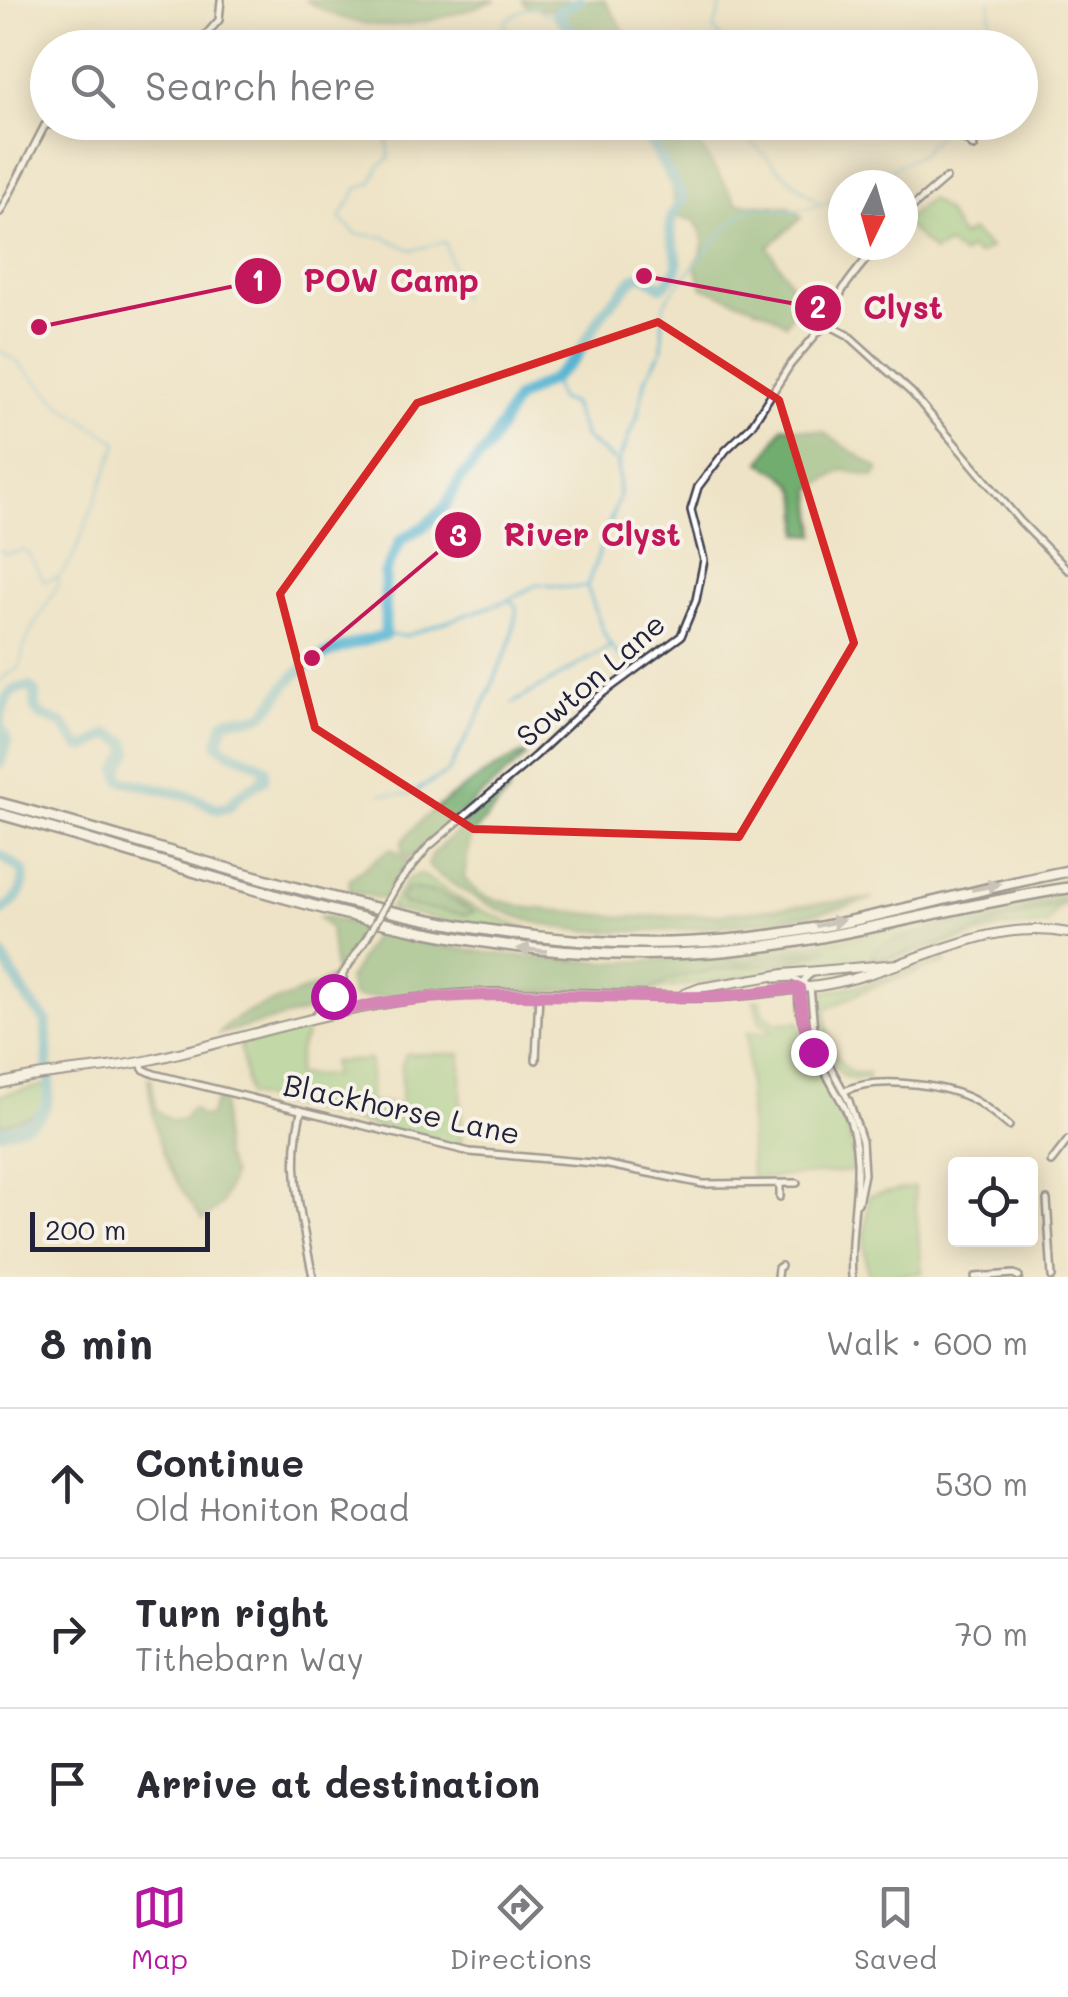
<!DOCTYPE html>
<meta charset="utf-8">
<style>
body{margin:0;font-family:Mali,sans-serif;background:#f2f2f3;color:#2b2b33}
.controls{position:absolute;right:30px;bottom:30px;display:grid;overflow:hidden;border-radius:10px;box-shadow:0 5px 25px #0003}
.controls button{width:90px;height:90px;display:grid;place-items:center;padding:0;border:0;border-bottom:2px solid #e1e1e2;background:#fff;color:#2b2b33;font:50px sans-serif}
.compass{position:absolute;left:828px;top:170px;width:90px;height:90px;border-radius:50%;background:#fff;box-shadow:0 5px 25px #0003;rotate:185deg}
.scale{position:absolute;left:30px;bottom:25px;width:180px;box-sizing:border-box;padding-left:10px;border:5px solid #22223b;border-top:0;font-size:28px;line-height:35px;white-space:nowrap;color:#22223b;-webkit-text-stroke:8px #f7f3e8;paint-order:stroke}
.stop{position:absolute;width:30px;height:30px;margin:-22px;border:8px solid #b5179e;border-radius:50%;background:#fff}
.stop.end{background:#b5179e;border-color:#fff;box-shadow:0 2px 10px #0008}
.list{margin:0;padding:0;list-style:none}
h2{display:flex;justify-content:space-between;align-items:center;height:130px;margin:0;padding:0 40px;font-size:42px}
h2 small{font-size:32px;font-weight:400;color:#7c7c81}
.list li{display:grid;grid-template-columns:65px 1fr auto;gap:30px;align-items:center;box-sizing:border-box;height:150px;padding:0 40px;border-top:2px solid #e1e1e2}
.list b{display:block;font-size:38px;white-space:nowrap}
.list p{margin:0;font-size:32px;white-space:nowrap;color:#7c7c81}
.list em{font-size:32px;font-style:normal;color:#7c7c81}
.icon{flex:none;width:55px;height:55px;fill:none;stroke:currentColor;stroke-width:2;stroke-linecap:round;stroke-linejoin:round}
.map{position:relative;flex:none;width:1068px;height:1277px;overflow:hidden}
.search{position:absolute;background:#fff;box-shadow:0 5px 25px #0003;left:30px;right:30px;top:30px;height:110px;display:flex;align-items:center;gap:25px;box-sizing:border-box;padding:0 35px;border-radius:55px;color:#7c7c81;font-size:38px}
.sheet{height:580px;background:#fff}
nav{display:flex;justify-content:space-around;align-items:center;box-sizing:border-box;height:140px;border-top:2px solid #e1e1e2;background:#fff;font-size:28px;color:#7c7c81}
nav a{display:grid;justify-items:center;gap:5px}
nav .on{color:#b5179e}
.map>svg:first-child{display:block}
</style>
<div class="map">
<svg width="1068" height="1277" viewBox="0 0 1068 1277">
<rect width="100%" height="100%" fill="#f7f3e8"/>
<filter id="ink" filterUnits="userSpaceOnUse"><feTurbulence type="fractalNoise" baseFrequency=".01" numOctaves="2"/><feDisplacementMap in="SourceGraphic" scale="20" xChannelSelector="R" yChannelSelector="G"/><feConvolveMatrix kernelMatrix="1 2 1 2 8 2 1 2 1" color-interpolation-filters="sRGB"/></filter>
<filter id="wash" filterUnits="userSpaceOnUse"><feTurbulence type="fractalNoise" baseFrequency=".0048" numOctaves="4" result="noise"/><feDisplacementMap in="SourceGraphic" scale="40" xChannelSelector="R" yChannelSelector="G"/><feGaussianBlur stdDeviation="2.25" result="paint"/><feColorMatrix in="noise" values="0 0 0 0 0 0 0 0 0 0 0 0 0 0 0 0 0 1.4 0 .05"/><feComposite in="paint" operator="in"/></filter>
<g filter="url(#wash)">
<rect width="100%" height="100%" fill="#eee3c6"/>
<g fill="#8cc97f" stroke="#57765d" stroke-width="2.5" fill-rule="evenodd">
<path d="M930 199 946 212 961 237 971 231 990 248 977 255 970 249 962 255 947 244 934 252 903 222Z"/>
<path d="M420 874 475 908 529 929 465 924 389 909 407 880ZM408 888C433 888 453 897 473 911L465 915 405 905 401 903 403 892Z"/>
<path d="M1068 893V899L1032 906 995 920 974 916 889 942 876 948 871 959C937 955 995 919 1059 906L1046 925 1003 928 894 959 786 968 785 971 647 991C701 960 768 974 824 950L753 962 712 958 836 940Z"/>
<path d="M944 958 947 962 865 990 825 1010C827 1034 831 1058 852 1073H868V1078C861 1079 851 1081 844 1076 824 1061 812 1016 817 993L865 984Z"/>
<path d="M754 1000H761L763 1013 776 1023 799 1022C810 1065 841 1099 850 1139 852 1149 853 1161 854 1171L751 1179 747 1033 773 1032 759 1020Z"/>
<path d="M304 1028 306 1037 300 1047 296 1075 333 1076 332 1062 370 1060V1103L401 1105 402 1065 406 1054H461V1148L248 1095 240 1044Z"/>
<path d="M46 1085 47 1099 41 1112 0 1125V1095Z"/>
<path d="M914 1187 922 1273 868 1277 864 1243 869 1196Z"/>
</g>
<g fill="#71ad6e" stroke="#4a6854" stroke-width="2.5">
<path d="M306 0H496C429 24 370 43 306 0Z"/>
<path d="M522 0H604L635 47H587L554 7 549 9 528 7Z"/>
<path d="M635 123H685L737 203 789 207 802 217 768 247 801 299 786 324 767 312 702 287 695 264C706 246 706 237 694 220L676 217 672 183Z"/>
<path d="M783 426 823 432 879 469 874 477 843 470 812 489 816 535 800 534C800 488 802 484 761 463Z"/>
<path d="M524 754 526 756 410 858 402 852C402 844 401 843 406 837 425 812 495 764 524 754Z"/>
<path d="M508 784 509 792 470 838 464 878 480 894 492 899 530 908 625 917 719 914 874 898C802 924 632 940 556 927 518 920 484 905 451 883 443 878 434 874 428 865L431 855Z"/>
<path d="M391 848 408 861 383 899 350 892 349 879Z"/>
<path d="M409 888 438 893 474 912 465 915 405 905 400 899Z"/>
<path d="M1068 899V904C1000 915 939 955 870 959L876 948 889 942 992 913 989 920H995L1032 906Z"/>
<path d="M324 916 368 926 335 975 330 929 319 917Z"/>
<path d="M376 931C452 952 535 959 613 962 646 963 681 955 714 958 729 959 745 966 758 957L830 948 782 964 734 967 678 977 647 991H480L360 998 352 996 348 980Z"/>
<path d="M330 977 332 981 314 1007 306 1012 219 1034C243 1002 296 1002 330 977Z"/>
<path d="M148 1078H151L156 1110 172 1121 183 1119 189 1110 194 1109 200 1117 209 1116 219 1095H223V1154L232 1175 222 1204 203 1220C167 1173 153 1137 148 1078Z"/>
</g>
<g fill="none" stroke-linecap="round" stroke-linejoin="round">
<g stroke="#53b4d2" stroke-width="2.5">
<path d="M723 0 714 30 730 48"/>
<path d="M990 0 991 48"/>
<path d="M504 48 506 20 526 8 535 7 544 13H556"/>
<path d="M375 122 378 132 387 138 390 158 379 166 372 183 358 188 340 218 356 234 384 237 412 250 445 242 461 298"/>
<path d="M732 122 776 167 820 204"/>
<path d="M861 185 921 154 950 122"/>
<path d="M0 351 16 361 64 407 118 443 72 560 58 578"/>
<path d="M552 379 559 399 572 404 585 438 613 460"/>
<path d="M628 438 637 418 646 378 662 350 663 309 668 297C685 278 733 214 753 207 763 204 774 211 784 211 804 211 826 204 843 195"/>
<path d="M0 550 7 554 22 550 28 553 45 582 55 577 59 582C45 612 23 633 20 667L2 678 0 683"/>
<path d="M587 587C598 612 604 655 633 663"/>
<path d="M385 635 405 636 509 600 538 584 573 588 587 586 619 497 618 462 627 441"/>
<path d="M0 697 5 698"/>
<path d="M513 703 611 646"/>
<path d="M381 794 409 795 448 772 480 713 511 641 517 607 510 600"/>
</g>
<g stroke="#53b4d2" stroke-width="11">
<path d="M580 0 556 13 586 48"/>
<path d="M761 0H774"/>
<path d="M0 720C5 701 7 687 29 687L35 692V708L40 715 63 724 79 746 87 747 109 734 126 742 129 752 118 770 122 780 190 796 218 809 229 807 239 795 264 779 265 769C252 757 233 758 218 744L224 722C236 714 249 722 262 715 274 707 278 694 287 684 313 653 348 645 385 635V573L401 540 426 525 445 507 461 478 488 448 516 399 552 379 575 359 603 312 635 277 644 276 661 287C691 265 671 252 670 227 670 216 678 206 683 197L638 122"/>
<path d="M0 725 7 741 0 763"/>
<path d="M0 855 23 871C26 889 15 903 0 912"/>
<path d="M0 953 28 1000 46 1021 48 1069"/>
<path d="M0 1132C35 1123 51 1117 49 1079"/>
</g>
</g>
</g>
<g filter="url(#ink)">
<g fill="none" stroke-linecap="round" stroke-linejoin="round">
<defs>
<g id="minor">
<path d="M194 48 219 20 221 0"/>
<path d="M965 139 974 147"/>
<path d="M0 212 45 125 116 122"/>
<path d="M903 215 946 178"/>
<path d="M829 325 848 335 912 393 1020 521 1068 570"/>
<path d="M829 325C833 294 859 269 878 245"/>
<path d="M397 885 428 847 535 756 599 696 681 636 696 600 704 560 691 510 698 487 726 450 751 426 790 365 819 331 829 325"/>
<path d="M812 973C772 997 833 1082 846 1110 870 1165 847 1220 852 1277"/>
<path d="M343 978 345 1010"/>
<path d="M776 979 793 978 810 987 815 1039 849 1101 862 1141 864 1174 858 1203"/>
<path d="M333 990 335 1012"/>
<path d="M315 1016 366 939"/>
<path d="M536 1060 539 993"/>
<path d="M141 1062 143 1069 154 1074 470 1152 604 1164 703 1184 797 1183"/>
<path d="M845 1091C875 1076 940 1084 970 1098 985 1105 997 1116 1009 1126"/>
<path d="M301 1112C287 1169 302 1221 313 1277"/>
<path d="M1051 1162 1068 1140"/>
<path d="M780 1184V1197"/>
<path d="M1047 1200 1052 1277"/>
<path d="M777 1277 778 1268 781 1266"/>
<path d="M975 1277 1014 1274 1019 1277"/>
</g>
<g id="tertiary">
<path d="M684 994 700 988 784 974 898 964"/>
<path d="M0 1084C49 1070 101 1071 150 1060 254 1036 354 1001 462 994 540 990 619 996 697 997 737 997 779 991 818 986 902 974 982 916 1068 933"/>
</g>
<g id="trunk">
<path d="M0 803C242 867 469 962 726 940 841 931 955 893 1068 871"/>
<path d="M0 814C238 880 457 971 710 952 831 943 948 906 1068 888"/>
</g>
</defs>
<use href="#minor" stroke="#413f50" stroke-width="10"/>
<use href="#tertiary" stroke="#413f50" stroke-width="12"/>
<use href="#trunk" stroke="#413f50" stroke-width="14"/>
<use href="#minor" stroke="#fff" stroke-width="5"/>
<use href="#tertiary" stroke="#fff" stroke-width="8"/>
<use href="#trunk" stroke="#fff" stroke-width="9"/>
<defs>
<path id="minor-bridge" d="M366 939 397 885"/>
</defs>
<use href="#minor-bridge" stroke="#413f50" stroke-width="10" stroke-linecap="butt"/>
<use href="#minor-bridge" stroke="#fff" stroke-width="5"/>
</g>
<defs><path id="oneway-solid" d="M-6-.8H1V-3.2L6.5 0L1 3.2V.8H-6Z" transform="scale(2.5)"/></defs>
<g fill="#9c9ca7">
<use href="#oneway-solid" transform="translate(986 887) rotate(-12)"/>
<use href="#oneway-solid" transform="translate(830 923) rotate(-12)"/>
<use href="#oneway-solid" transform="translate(532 950) rotate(-175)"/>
</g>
</g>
<g fill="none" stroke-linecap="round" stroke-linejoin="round" filter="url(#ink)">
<path stroke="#b5179e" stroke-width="12" d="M333 996 335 1012C456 984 578 999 700 997 733 997 767 991 799 988L803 1019 813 1052"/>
</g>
<path d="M0 0H1068V1277H0ZM658 322 779 400 854 643 739 837 473 829 315 728 280 594 417 403Z" fill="#eee3c6" fill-opacity=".55" fill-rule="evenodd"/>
<path fill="none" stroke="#d62828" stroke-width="8" stroke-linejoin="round" d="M658 322 779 400 854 643 739 837 473 829 315 728 280 594 417 403Z"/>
<g text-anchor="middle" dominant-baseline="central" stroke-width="8" stroke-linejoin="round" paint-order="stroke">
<g font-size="30" fill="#22223b" stroke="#f7f3e8">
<text transform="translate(590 679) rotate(-41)">Sowton Lane</text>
<text transform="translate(402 1108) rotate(12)">Blackhorse Lane</text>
</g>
</g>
<path fill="none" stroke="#c2185b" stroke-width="4" d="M39 327L258 281M644 276L818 308M312 658L458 535"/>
<g fill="#c2185b" stroke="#f7f3e8" stroke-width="4">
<circle cx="39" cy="327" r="10"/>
<circle cx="644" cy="276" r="10"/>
<circle cx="312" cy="658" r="10"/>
<circle cx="258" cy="281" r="25"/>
<circle cx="818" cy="308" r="25"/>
<circle cx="458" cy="535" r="25"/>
</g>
<g font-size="30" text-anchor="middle" font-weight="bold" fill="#fff">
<text x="258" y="291">1</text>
<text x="818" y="318">2</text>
<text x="458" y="546">3</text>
</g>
<g font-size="32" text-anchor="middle" font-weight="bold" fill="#c2185b" stroke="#f7f3e8" stroke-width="8" stroke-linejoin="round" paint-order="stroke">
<text x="391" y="292">POW Camp</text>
<text x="903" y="319">Clyst</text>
<text x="592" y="546">River Clyst</text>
</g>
</svg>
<div class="controls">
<button><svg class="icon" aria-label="locate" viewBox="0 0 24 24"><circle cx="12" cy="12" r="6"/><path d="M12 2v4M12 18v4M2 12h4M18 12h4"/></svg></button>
</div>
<svg class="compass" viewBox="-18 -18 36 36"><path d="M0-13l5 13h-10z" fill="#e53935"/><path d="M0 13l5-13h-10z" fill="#7c7c81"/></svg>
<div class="scale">200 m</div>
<div class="stop" style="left:333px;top:996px"></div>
<div class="stop end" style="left:813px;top:1052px"></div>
<div class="search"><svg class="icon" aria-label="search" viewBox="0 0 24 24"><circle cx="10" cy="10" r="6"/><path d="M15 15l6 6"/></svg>Search here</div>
</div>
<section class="sheet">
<h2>8 min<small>Walk · 600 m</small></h2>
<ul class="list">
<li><svg class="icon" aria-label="ahead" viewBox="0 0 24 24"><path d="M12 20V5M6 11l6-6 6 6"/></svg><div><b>Continue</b><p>Old Honiton Road</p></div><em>530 m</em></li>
<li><svg class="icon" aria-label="right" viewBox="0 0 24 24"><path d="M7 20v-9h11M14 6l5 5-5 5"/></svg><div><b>Turn right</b><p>Tithebarn Way</p></div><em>70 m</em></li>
<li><svg class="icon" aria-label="arrive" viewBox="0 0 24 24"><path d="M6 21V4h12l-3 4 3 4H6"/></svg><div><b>Arrive at destination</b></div></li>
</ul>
</section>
<nav>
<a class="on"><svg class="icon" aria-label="map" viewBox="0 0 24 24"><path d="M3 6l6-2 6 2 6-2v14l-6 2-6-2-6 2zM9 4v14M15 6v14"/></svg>Map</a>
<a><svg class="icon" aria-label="directions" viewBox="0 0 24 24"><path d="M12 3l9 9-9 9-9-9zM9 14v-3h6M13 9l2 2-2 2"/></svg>Directions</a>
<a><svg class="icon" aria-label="saved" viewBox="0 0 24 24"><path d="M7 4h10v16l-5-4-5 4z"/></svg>Saved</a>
</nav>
